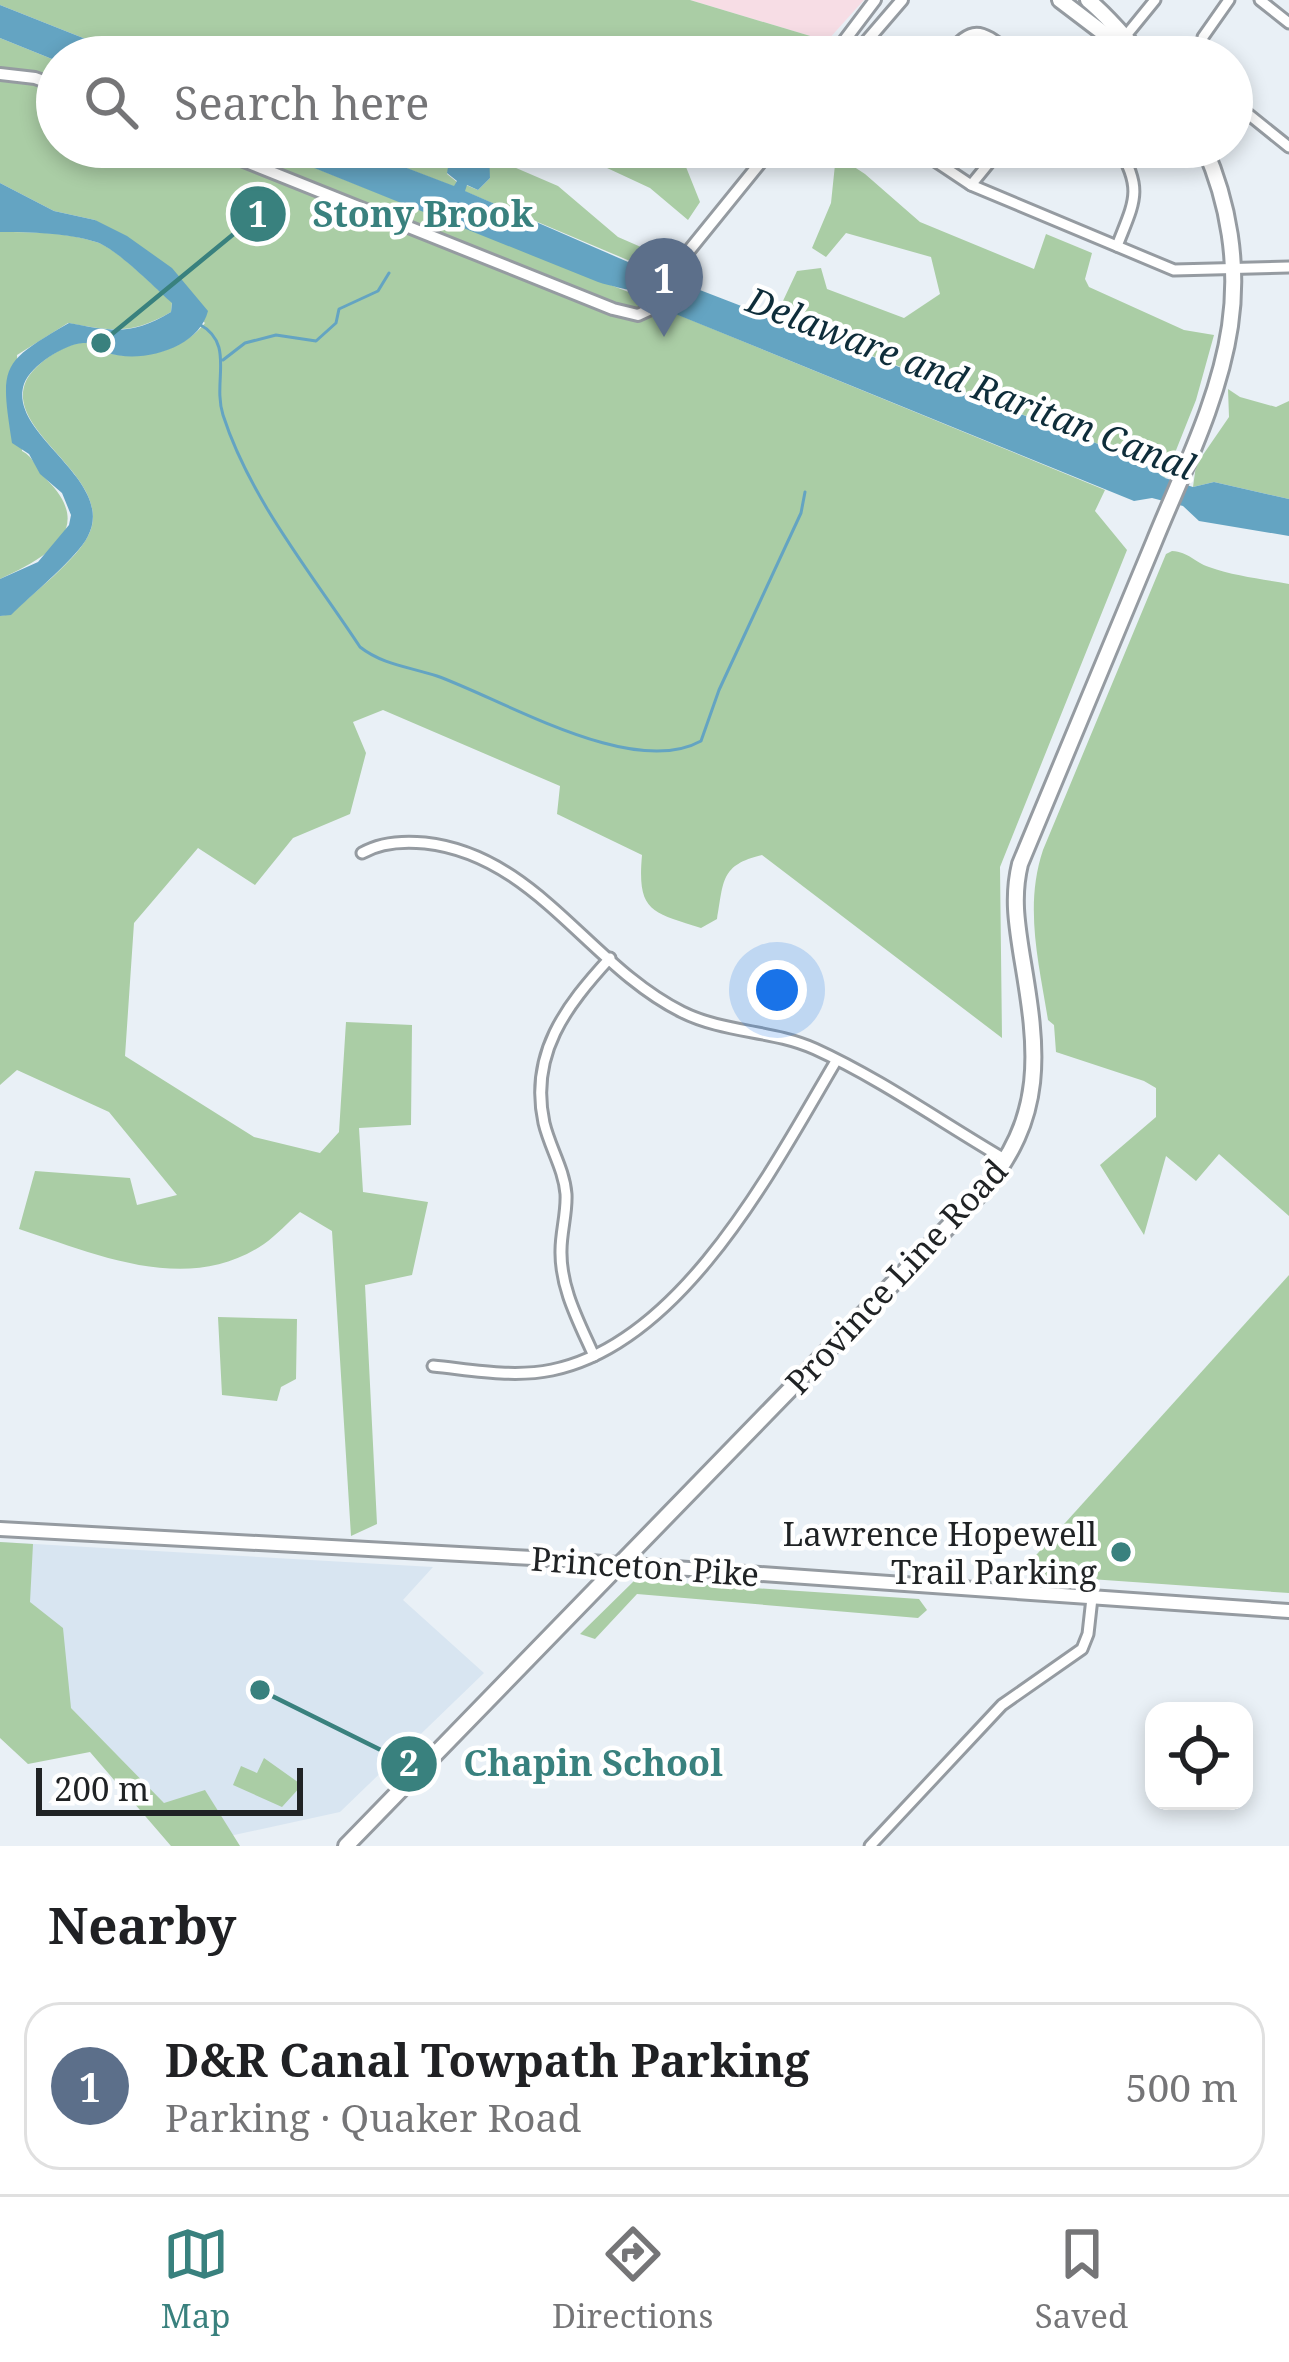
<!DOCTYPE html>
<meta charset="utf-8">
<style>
body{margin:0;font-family:"Noto Serif",serif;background:#f2f2f2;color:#202124}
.controls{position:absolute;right:36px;bottom:36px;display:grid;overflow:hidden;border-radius:24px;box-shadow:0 6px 18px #0003}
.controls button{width:108px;height:108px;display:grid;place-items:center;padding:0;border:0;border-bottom:3px solid #e0e0e0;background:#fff;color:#202124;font:60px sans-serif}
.scale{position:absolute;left:36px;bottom:30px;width:267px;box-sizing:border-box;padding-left:12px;border:6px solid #202325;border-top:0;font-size:33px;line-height:42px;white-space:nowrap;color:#202325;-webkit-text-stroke:9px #fff;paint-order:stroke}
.you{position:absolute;left:777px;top:990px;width:42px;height:42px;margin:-30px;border:9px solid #fff;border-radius:50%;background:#1a73e8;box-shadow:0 0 0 18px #1a73e833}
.badge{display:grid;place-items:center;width:78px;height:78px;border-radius:50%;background:#39817e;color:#fff;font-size:39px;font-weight:700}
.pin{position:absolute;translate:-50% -99px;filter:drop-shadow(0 3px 6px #0008)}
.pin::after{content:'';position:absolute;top:63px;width:42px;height:36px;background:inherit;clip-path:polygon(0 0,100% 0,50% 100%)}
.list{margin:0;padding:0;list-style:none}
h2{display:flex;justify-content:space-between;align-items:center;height:156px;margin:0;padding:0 48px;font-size:51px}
h2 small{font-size:39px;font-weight:400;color:#757577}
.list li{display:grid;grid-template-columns:78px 1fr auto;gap:36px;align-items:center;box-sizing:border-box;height:168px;margin:0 24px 24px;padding:0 24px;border:3px solid #e0e0e0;border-radius:36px}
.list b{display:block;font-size:45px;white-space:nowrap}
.list p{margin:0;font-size:39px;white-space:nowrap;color:#757577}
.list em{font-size:39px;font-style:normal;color:#757577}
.icon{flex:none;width:66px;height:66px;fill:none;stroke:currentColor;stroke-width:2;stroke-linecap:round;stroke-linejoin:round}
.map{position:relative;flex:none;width:1289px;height:1846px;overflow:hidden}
.search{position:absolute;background:#fff;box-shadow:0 6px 18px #0003;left:36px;right:36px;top:36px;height:132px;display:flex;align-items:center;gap:30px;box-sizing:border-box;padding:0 42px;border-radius:66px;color:#757577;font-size:45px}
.sheet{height:348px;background:#fff}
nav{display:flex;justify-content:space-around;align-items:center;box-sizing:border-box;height:168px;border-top:3px solid #e0e0e0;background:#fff;font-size:33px;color:#757577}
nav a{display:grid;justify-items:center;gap:6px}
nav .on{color:#39817e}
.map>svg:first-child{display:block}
</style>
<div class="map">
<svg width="1289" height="1846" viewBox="0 0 1289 1846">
<rect width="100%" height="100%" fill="#e9f0f6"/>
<path fill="#f7dde5" d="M690 0H864L827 41Z"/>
<path fill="#d8e5f1" d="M0 1542 433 1567 403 1600 484 1673 340 1812 202 1842 0 1636Z"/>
<g fill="#aacda5">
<path d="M0 0H690L827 41 816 57H131L0 5Z"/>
<path d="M0 38 57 61V147H262L636 295C653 295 665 298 674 313L1105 490 1095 511 1127 550 1000 867 1002 1038 762 855C720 865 724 881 717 919L701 928C651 912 637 912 642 855L557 814 560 786 383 710 353 722 366 753 350 814 293 838 255 885 198 848 134 923 125 1056 254 1137 320 1153 339 1132 346 1022 412 1025 411 1125 359 1128 363 1192 428 1202 412 1275 365 1285 377 1524 351 1536 332 1231 300 1212C288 1222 277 1235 264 1244 188 1296 96 1254 19 1229L35 1171 130 1178 137 1205 177 1195 109 1112 17 1070 0 1085V616L11 614C32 594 78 559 89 534 115 477 3 432 26 381 34 364 68 340 87 343 96 345 103 352 112 354 146 360 183 350 205 323L95 220 54 211 0 183Z"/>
<path d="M352 147H455L447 174 457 182 455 187Z"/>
<path d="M479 147H495L502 162 558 186 618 237 657 254 656 272 464 191 466 185 478 190 490 178 484 149Z"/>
<path d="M562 147H678L700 202 688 220 650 188Z"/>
<path d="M836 155 865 174 920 222 1034 269 1046 234 1092 253 1085 279 1089 287 1184 330 1214 335 1196 400 1165 478 1142 461 775 318 797 271 821 268 827 289 904 318 940 294 931 257 846 233 826 257 812 248 831 203Z"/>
<path d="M0 232C31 232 67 232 96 242 117 248 154 287 172 302L171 312C132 335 111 331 68 323L17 355 22 451C34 457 36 469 46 479 97 529 48 557 0 579Z"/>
<path d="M1228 389 1240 397 1276 407 1289 401V499L1214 482 1193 487 1196 465 1229 417Z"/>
<path d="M1172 551C1189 552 1194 562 1209 567 1234 576 1262 579 1289 584V1216L1219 1154 1196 1181 1166 1156 1144 1235 1100 1165 1156 1117V1088L1144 1081 1056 1052 1054 1025 1048 1020C1039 963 1024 907 1043 850L1166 554Z"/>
<path d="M1289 1275V1593L1019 1574Z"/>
<path d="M218 1317 297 1319 296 1379 281 1387 277 1401 222 1395Z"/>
<path d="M0 1542 33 1544 30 1602 63 1628 71 1708 164 1803 205 1790 240 1846H171L90 1752 28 1764 0 1738Z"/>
<path d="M635 1580 919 1599 927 1610 918 1618 637 1594 595 1639 580 1634Z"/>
<path d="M264 1758 302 1785 282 1807 233 1785 241 1766 257 1773Z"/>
</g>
<g fill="#64a4c2">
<path d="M0 5 131 57H57V61L0 38Z"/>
<path d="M262 147H352L454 186 457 181 447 173 451 149H484L489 154 490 178 478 190 467 185 465 191 635 265 1142 461 1165 478 1193 487 1214 482 1289 499V536L1199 521 1183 506 1152 498 1134 501 673 313C663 293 621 290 598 282Z"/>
<path d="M0 183 54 211 95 220 127 236 172 268 208 311C199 348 142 364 108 353 98 350 94 342 83 343 65 344 31 365 24 384 7 435 117 479 88 536 78 557 30 596 11 615L0 616V579L38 562 69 525 71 515 62 493 40 474 29 454 12 443C0 365 0 363 69 323 111 331 132 336 171 312L172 303C155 288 116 248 96 242 69 233 30 232 0 232Z"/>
</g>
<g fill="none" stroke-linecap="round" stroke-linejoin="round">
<g stroke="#64a4c2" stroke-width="3">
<path d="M199 324C236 344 212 380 223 415 250 499 312 574 360 647 383 665 410 667 437 676 504 700 633 779 701 741L719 690 801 513 805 492"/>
<path d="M223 360 245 343 276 335 316 341 336 323 339 309 378 291 389 273"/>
</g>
<defs>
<g id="minor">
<path d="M1260 0 1289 23"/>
<path d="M1124 38 1155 0"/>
<path d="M946 57C975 19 983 32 1017 57"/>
<path d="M1200 57 1203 37 1229 0"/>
<path d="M1232 101 1289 147"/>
<path d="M914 147 971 185 1174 270 1289 267"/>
<path d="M971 185 1002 147"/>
<path d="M1117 246C1134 202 1144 190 1118 147"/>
<path d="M362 853C381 842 404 841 425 843 536 855 589 966 682 1012 724 1033 773 1030 815 1049 881 1079 944 1124 1006 1160"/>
<path d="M594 1356C579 1322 560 1288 561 1250 561 1232 567 1213 566 1194 564 1169 550 1148 544 1123 529 1054 566 1006 610 958"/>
<path d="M433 1366C473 1370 513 1378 552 1370 683 1343 774 1166 836 1061"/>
<path d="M870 1846 1002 1705 1082 1649 1088 1634 1092 1598"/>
</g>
<g id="tertiary">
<path d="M832 57 875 0"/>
<path d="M853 57 902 0"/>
<path d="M0 74 35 78 57 86"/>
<path d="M209 147 613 309 638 315 651 309 679 263 773 147"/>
</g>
<path id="secondary" d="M0 1529 533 1558 1289 1611"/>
<g id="primary">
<path d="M1060 0 1110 38H1124"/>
<path d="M1088 0C1110 18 1124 37 1143 57"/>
<path d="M346 1846 980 1194C1047 1117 1038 1051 1022 957 1017 925 1012 897 1020 864 1064 757 1109 650 1154 542 1182 473 1219 401 1230 326 1239 265 1229 203 1204 147"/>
</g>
</defs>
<use href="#minor" stroke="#959ba1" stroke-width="15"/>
<use href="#tertiary" stroke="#959ba1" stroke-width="16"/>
<use href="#secondary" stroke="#959ba1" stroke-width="18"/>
<use href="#primary" stroke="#959ba1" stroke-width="20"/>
<use href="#minor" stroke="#fff" stroke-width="9"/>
<use href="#tertiary" stroke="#fff" stroke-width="10"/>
<use href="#secondary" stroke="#fff" stroke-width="12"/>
<use href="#primary" stroke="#fff" stroke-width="14"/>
</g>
<circle fill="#39817e" stroke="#fff" stroke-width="4.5" cx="1121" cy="1552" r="12"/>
<g text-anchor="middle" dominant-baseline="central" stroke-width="9" stroke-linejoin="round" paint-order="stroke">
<g font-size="33" fill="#202325" stroke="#fff">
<text transform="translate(896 1276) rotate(-47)">Province Line Road</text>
<text transform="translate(645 1566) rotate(4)">Princeton Pike</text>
</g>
<g font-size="33" fill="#202325" stroke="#fff" text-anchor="end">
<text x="1097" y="1533">Lawrence Hopewell<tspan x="1097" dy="38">Trail Parking</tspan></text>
</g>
<g font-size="36" font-style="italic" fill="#0e2d3a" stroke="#fff">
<text transform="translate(971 383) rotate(21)">Delaware and Raritan Canal</text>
</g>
</g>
<path fill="none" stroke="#39817e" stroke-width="4.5" d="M101 343L258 214M260 1690L409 1764"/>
<g fill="#39817e" stroke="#fff" stroke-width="4.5">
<circle cx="101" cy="343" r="12"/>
<circle cx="260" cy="1690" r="12"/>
<circle cx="258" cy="214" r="30"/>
<circle cx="409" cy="1764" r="30"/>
</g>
<g font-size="36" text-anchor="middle" font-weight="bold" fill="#fff">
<text x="258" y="227">1</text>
<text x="409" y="1776">2</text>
</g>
<g font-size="36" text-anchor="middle" font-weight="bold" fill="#39817e" stroke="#fff" stroke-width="9" stroke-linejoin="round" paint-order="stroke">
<text x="423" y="227">Stony Brook</text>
<text x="593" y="1776">Chapin School</text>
</g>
</svg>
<div class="controls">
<button><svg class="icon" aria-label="locate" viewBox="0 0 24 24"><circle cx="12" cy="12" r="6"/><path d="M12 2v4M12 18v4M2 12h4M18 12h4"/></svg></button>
</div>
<div class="scale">200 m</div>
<div class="you"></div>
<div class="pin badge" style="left:664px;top:337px;background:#5c6f8a">1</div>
<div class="search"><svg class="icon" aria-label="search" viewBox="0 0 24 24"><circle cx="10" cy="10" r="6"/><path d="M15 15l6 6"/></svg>Search here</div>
</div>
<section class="sheet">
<h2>Nearby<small></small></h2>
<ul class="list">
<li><span class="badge" style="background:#5c6f8a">1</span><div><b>D&amp;R Canal Towpath Parking</b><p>Parking · Quaker Road</p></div><em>500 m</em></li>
</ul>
</section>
<nav>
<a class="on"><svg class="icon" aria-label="map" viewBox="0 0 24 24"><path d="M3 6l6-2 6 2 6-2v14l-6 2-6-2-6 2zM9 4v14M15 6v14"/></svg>Map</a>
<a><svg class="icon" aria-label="directions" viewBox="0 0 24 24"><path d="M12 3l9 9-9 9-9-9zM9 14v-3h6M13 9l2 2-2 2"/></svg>Directions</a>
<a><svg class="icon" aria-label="saved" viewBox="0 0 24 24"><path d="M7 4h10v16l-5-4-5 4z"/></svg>Saved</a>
</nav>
